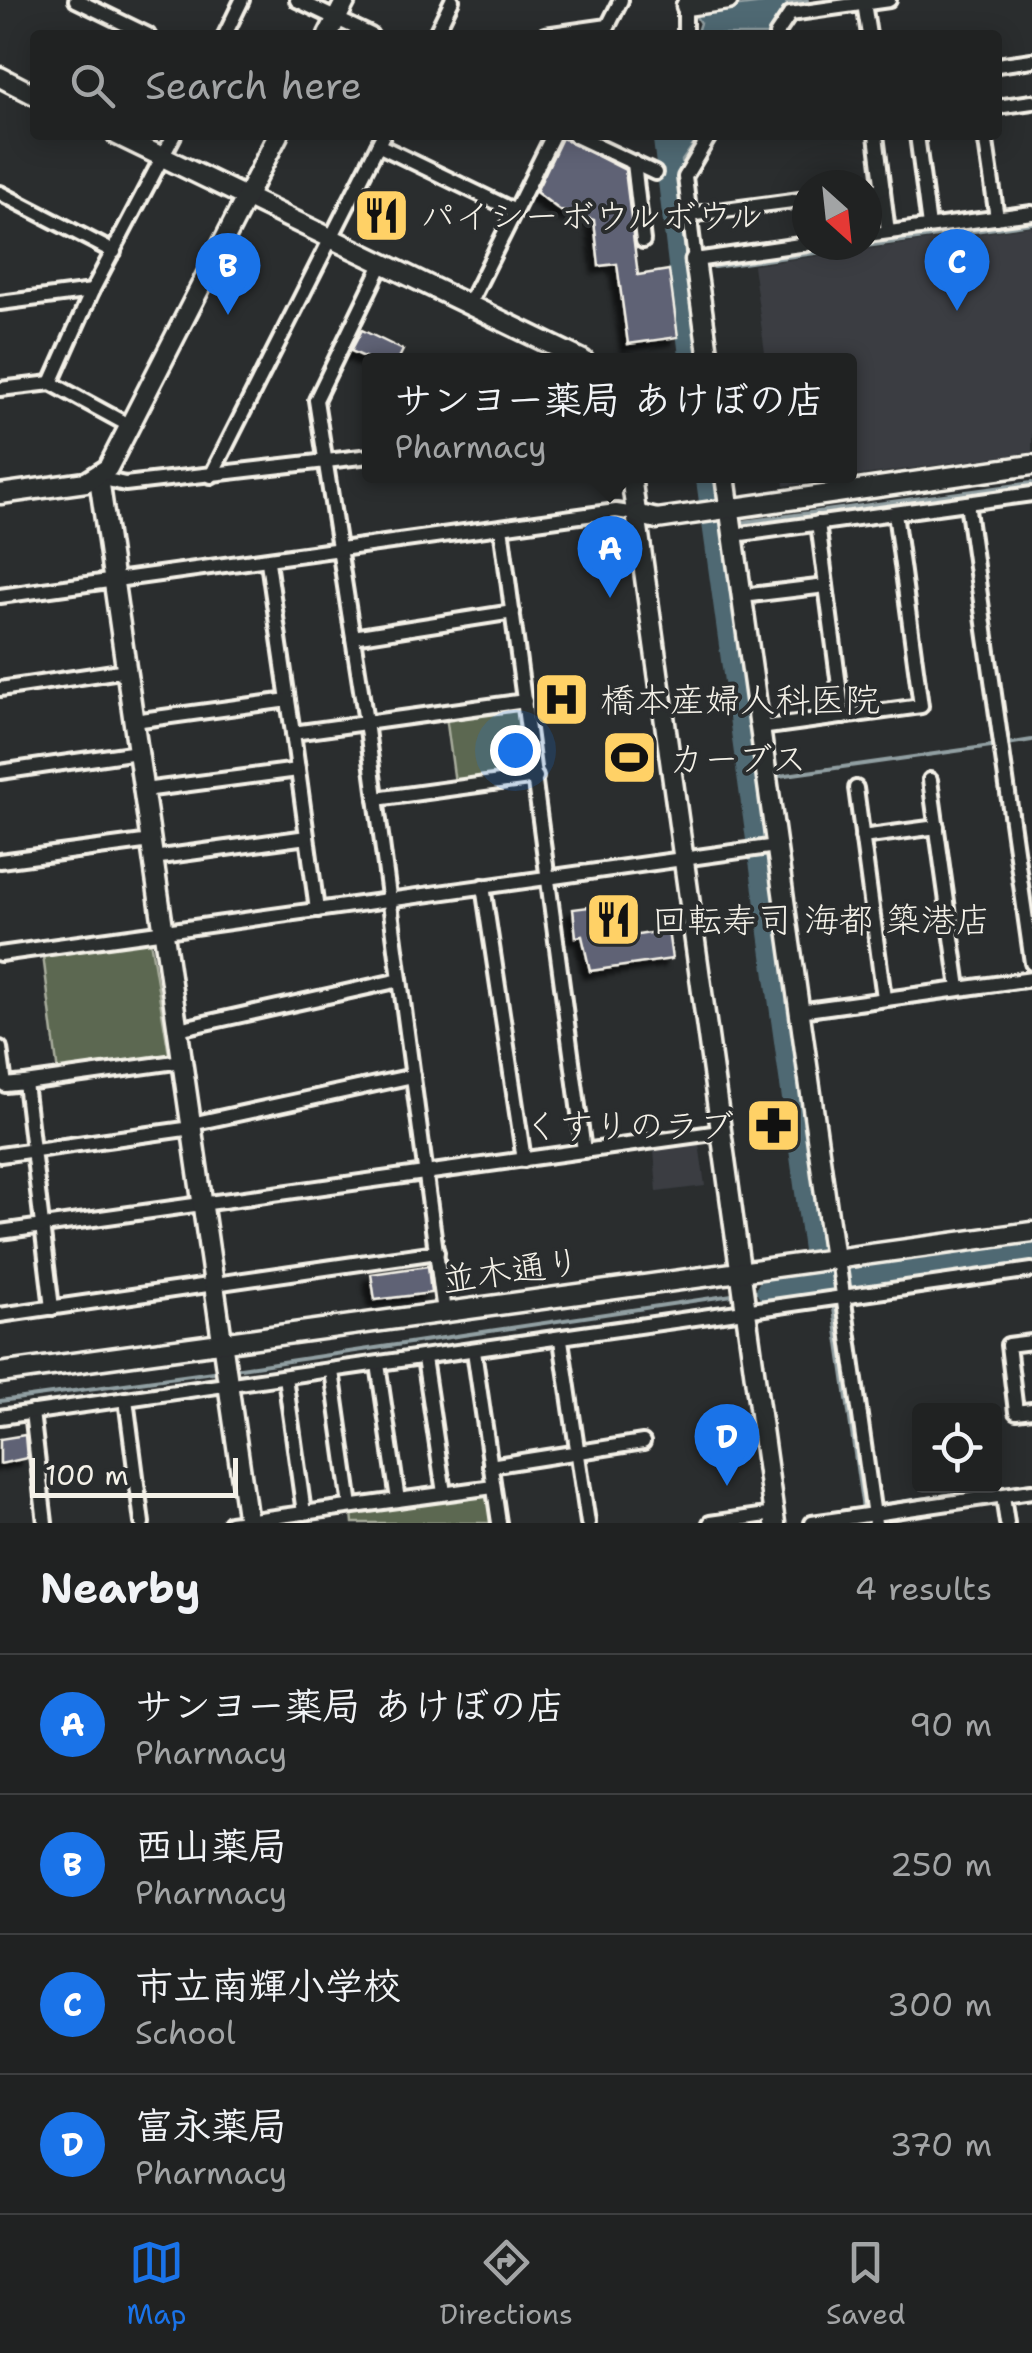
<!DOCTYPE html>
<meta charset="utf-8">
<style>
body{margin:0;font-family:"Shantell Sans","Klee One",sans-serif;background:#282a2a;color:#f1f3f6}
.controls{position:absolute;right:30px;bottom:30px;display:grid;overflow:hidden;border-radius:10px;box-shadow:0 5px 25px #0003}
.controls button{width:90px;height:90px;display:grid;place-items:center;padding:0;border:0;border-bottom:2px solid #3d3f40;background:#202222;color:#f1f3f6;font:50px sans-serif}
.compass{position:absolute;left:792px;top:170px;width:90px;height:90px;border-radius:50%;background:#202222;box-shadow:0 5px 25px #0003;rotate:153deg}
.scale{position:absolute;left:30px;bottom:25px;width:208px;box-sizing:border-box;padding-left:10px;border:5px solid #f4f1e8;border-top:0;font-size:28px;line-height:35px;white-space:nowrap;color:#f4f1e8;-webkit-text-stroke:8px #2a2d2e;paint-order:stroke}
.you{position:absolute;left:515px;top:750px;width:35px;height:35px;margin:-25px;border:8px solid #fff;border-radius:50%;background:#1a73e8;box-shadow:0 0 0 15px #1a73e833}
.badge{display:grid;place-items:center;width:65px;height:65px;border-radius:50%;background:#1a73e8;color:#fff;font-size:32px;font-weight:700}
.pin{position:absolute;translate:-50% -82px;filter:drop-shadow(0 2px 5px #0008)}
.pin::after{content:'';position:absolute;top:52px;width:35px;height:30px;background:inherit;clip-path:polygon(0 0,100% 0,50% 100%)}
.popup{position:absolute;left:362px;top:353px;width:495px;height:130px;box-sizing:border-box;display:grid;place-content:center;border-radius:10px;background:#202222;filter:drop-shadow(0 2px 8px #0005);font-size:32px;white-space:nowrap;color:#a2a4a5}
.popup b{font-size:38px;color:#f1f3f6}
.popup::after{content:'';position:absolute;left:50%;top:100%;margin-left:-20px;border:20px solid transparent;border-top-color:#202222}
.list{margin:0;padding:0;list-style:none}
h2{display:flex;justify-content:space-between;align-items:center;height:130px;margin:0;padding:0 40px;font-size:42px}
h2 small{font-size:32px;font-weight:400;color:#a2a4a5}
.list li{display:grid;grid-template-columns:65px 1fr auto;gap:30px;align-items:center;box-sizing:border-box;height:140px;padding:0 40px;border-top:2px solid #3d3f40}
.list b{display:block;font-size:38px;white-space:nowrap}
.list p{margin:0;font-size:32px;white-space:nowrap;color:#a2a4a5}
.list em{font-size:32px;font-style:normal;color:#a2a4a5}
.icon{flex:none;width:55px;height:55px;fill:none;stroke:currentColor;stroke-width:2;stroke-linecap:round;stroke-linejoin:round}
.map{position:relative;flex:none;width:1032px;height:1523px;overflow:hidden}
.search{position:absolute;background:#202222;box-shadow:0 5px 25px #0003;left:30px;right:30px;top:30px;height:110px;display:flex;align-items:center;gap:25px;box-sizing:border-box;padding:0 35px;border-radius:10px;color:#a2a4a5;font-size:38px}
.sheet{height:690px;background:#202222}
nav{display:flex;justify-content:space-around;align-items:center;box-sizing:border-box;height:140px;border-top:2px solid #3d3f40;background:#202222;font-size:28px;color:#a2a4a5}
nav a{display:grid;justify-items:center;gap:5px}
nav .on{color:#1a73e8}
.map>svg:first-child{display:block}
</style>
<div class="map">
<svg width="1032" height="1523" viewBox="0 0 1032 1523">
<defs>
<filter id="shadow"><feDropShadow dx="-7" dy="7" stdDeviation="2.5" flood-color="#0009"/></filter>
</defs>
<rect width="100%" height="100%" fill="#2a2d2e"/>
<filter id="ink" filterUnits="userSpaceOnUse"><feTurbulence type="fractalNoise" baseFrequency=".01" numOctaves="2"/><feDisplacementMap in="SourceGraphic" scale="20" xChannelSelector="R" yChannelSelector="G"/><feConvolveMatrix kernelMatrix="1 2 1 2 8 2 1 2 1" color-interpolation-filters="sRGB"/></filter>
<g filter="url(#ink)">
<g fill="#3a3d43">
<path d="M1032 226V452L784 486 783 476H850V360H766L753 265Z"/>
<path d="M699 1143 705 1186 657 1192 654 1149Z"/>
</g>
<g fill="#5b6851" stroke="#a8ac9c" stroke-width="2.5">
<path d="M512 706 519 712 526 767 521 774 455 783 446 716Z"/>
<path d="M150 940 169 1054 165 1059 58 1073 43 955Z"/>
<path d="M485 1494 493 1523H353L352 1512Z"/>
</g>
<g fill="#4f6973" stroke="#919fa2" stroke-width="2.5">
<path d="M786 0H792L793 5 786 7 767 35H696L700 23 693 12Z"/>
<path d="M659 135H700L679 165 678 179 662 170Z"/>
</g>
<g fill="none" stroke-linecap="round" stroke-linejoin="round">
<g stroke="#919fa2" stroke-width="4">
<path d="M787 3 807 0"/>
<path d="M714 267 1032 223"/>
<path d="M680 271H684"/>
<path d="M743 522 1032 483"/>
<path d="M715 526 720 525"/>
<path d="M1007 744 1032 740"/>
<path d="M779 776 998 745"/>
<path d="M750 781 756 780"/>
<path d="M815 1017 1032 987"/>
<path d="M830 1281 865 1523"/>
<path d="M749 1293 769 1290"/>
<path d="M234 1369 739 1294"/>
<path d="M0 1401 220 1371"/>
<path d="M878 1505 1032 1483"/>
</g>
<g stroke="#4f6973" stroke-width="25">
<path d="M665 135 692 360"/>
<path d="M708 476 816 1253"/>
<path d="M769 1290 1032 1253"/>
</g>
</g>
<g fill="#5f6274" stroke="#f4f1e8" stroke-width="2.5" filter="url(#shadow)">
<path d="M562 138 625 170 638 275 669 270 678 337 628 344 617 264 599 266 594 220 561 211 536 192Z"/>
<path d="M362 330 403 350 398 360H371L351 351Z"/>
<path d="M628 902 632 936 668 930 672 959 590 971 582 936 576 937 573 909Z"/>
<path d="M428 1266 431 1293 375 1300 371 1274Z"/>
<path d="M25 1435 27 1458 0 1464V1439Z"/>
</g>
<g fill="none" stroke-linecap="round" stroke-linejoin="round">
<defs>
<g id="street">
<path d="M76 0 148 35"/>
<path d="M297 0 371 35"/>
<path d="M864 3 869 35"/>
<path d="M225 35 242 0"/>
<path d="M435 35 452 0"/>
<path d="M545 35 608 26 621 0"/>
<path d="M685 35V0"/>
<path d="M776 35 790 14 889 0"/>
<path d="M997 65 1032 60"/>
<path d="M997 107 1032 102"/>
<path d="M574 135 655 173"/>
<path d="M710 135 685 177 695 260 807 244"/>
<path d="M876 135 888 232"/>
<path d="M917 135 929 226"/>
<path d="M985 135 997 218"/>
<path d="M378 145 515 211"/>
<path d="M634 163 643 241"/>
<path d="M867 191 883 189"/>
<path d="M0 193 114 252"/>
<path d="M688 215 807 199"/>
<path d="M867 235 1032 213"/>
<path d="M382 264 316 400 366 722 444 1312"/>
<path d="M0 303 92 291"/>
<path d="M468 306 553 135"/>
<path d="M51 383 92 291 174 135"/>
<path d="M0 389 51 383 130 426"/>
<path d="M211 476 383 135"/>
<path d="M99 478 125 484 370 456"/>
<path d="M967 503 1032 963"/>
<path d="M818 523 843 717"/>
<path d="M501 527 584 1151"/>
<path d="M734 535 1032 494"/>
<path d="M268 562 288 700"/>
<path d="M0 596 616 511 636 514"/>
<path d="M742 596 826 586"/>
<path d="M353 637 513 612"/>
<path d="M0 689 127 670"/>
<path d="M134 721 288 700 293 733 525 701"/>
<path d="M760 728 921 706 895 513"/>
<path d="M293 733 317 910"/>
<path d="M0 772 138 752"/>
<path d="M930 780 959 988"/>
<path d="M856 788 884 998"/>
<path d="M144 790 298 770"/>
<path d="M376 799 536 777"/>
<path d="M862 837 937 827"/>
<path d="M153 858 307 837"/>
<path d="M0 861 151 841"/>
<path d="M483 886 524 1160"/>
<path d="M0 954 776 846"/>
<path d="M799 1011 1032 979"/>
<path d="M178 1029 400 980"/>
<path d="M0 1048 5 1085 25 1083 52 1308"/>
<path d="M25 1083 182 1061"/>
<path d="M191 1124 413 1076"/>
<path d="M0 1155 192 1128"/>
<path d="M0 1232 720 1132"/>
<path d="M838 1259 875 1523"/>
<path d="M0 1315 437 1252"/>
<path d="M561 1340 588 1523"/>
<path d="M1032 1342 1008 1345 1016 1412 1032 1410"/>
<path d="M474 1351 499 1523"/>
<path d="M424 1358 444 1493"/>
<path d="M378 1364 398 1500"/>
<path d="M332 1371 351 1506"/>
<path d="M285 1377 304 1513"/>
<path d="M126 1399 142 1523"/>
<path d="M32 1412 45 1523"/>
<path d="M0 1417 1032 1270"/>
<path d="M490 1466 643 1442"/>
<path d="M1003 1496 1007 1523"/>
<path d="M230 1523 493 1487"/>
<path d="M710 1523 774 1514"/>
<path d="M812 1523 1032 1491"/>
</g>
<g id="secondary">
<path d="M686 6 728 0"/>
<path d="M328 35 346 0"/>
<path d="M0 77 35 95"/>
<path d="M117 135 583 360"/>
<path d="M695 260 709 360"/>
<path d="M631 476 775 1523"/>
<path d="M725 476 834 1259"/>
<path d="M99 478 248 1523"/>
<path d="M0 494 86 482 108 468 278 135"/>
<path d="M636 514 657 519 1032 465"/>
<path d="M0 1373 1032 1232"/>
</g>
</defs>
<use href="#street" stroke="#f4f1e8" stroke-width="20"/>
<use href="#secondary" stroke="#f4f1e8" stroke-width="25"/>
<use href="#street" stroke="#2a2d2e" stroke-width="12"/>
<use href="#secondary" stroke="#2a2d2e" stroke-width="18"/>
</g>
</g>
<defs>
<symbol id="restaurant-square" viewBox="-11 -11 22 22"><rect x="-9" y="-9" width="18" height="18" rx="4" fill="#ffd166" stroke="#2a2d2e"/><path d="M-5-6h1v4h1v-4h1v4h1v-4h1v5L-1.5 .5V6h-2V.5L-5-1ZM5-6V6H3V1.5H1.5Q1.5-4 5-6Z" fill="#111"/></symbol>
<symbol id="hospital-square" viewBox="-11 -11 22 22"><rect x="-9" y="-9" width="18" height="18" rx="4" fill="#ffd166" stroke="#2a2d2e"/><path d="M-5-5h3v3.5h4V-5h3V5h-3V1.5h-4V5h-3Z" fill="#111"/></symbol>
<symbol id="stadium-square" viewBox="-11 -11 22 22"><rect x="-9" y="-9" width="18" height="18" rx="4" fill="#ffd166" stroke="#2a2d2e"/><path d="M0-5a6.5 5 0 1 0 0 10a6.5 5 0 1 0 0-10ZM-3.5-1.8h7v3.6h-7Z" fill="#111"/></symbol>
<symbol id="pharmacy-square" viewBox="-11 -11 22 22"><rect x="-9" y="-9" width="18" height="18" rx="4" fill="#ffd166" stroke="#2a2d2e"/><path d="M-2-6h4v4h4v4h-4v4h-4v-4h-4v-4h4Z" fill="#111"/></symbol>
</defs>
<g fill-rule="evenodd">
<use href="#restaurant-square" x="350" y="184" width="63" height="63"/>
<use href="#hospital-square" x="530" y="668" width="63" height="63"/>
<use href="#stadium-square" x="598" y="726" width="63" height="63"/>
<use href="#restaurant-square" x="582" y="888" width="63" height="63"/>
<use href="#pharmacy-square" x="742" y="1094" width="63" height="63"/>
</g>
<g text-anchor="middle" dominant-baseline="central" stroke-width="8" stroke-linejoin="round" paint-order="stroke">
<g font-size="35" fill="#f4f1e8" stroke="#2a2d2e" text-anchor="start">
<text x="420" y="215">パイシーボウルボウル</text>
<text x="600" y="699">橋本産婦人科医院</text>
<text x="669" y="758">カーブス</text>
<text x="652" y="919">回転寿司 海都 築港店</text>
<text x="734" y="1125" text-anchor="end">くすりのラブ</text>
</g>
<g font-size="35" fill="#f4f1e8" stroke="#2a2d2e">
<text transform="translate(511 1270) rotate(-8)">並木通り</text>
</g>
</g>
</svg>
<div class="controls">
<button><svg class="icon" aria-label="locate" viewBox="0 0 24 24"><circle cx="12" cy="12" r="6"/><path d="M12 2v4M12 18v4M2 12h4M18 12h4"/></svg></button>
</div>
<svg class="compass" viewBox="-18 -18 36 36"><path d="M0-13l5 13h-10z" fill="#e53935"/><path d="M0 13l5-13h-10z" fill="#a2a4a5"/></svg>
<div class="scale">100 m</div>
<div class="you"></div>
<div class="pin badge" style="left:610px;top:598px">A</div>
<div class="popup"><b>サンヨー薬局 あけぼの店</b>Pharmacy</div>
<div class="pin badge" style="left:228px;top:315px">B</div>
<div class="pin badge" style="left:957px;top:311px">C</div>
<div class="pin badge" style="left:727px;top:1486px">D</div>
<div class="search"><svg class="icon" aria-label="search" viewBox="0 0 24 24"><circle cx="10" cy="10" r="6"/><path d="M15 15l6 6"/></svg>Search here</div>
</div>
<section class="sheet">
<h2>Nearby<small>4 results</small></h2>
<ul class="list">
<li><span class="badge">A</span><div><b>サンヨー薬局 あけぼの店</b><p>Pharmacy</p></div><em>90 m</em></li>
<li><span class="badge">B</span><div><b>西山薬局</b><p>Pharmacy</p></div><em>250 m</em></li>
<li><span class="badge">C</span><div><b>市立南輝小学校</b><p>School</p></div><em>300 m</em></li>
<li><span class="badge">D</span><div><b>富永薬局</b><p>Pharmacy</p></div><em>370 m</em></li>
</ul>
</section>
<nav>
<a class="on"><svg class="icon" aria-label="map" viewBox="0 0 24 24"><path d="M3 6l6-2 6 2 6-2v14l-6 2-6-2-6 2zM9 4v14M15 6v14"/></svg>Map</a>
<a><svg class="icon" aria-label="directions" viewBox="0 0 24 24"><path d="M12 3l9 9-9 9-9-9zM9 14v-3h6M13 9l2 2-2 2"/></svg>Directions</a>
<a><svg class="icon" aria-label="saved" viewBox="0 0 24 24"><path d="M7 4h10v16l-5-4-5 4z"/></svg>Saved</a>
</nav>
